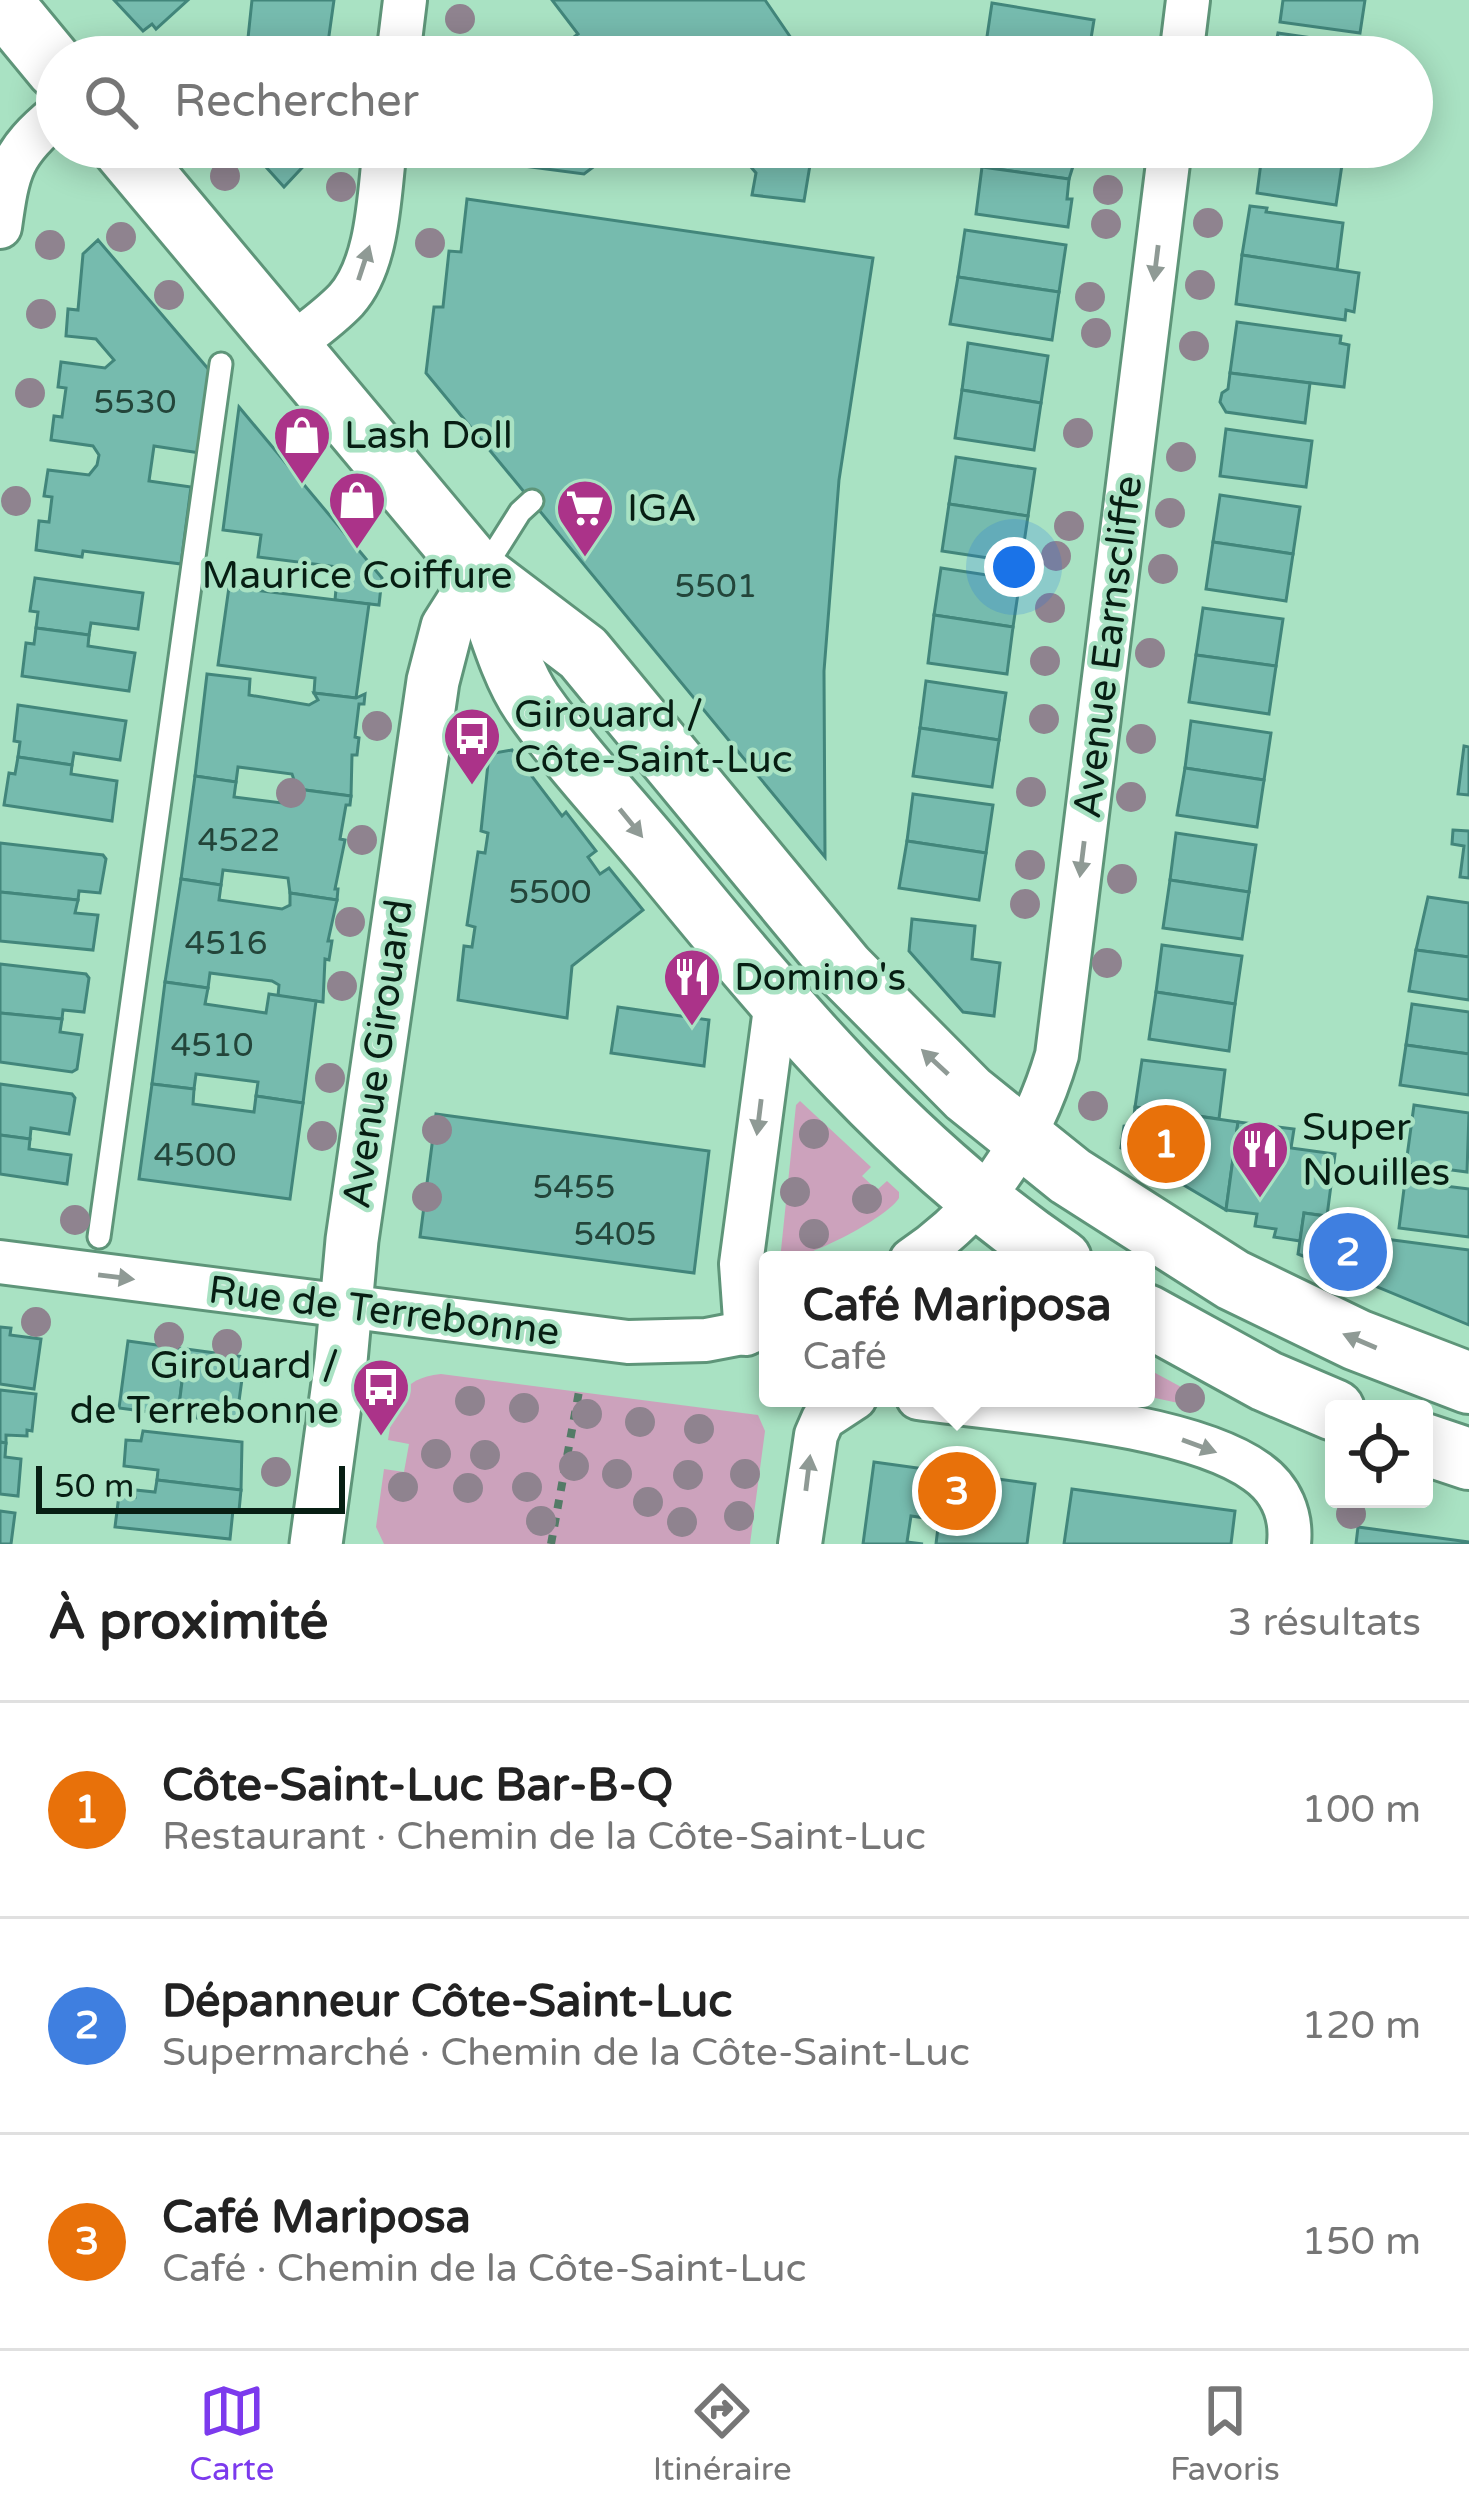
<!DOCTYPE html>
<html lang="fr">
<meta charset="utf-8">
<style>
body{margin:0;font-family:"Varela Round",sans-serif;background:#f2f2f2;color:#222}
.controls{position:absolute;right:36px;bottom:36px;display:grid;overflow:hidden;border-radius:12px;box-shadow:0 6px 30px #0003}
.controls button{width:108px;height:108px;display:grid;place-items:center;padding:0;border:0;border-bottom:3px solid #e0e0e0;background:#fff;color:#222;font:60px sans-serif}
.scale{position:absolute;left:36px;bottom:30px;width:309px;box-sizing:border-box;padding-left:12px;border:6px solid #071e13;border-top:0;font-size:33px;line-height:42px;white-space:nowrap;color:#071e13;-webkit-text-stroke:9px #a9e2c3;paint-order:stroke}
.you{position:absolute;left:1014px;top:567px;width:42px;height:42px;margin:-30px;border:9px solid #fff;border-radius:50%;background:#1a73e8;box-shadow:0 0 0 18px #1a73e833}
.badge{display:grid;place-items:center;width:78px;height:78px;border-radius:50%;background:#7c3aed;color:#fff;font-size:39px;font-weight:700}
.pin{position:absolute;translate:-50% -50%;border:6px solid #fff;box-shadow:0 3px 12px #0006}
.popup{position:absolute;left:759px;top:1251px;width:396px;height:156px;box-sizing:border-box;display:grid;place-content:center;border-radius:12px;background:#fff;filter:drop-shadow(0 3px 9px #0005);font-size:39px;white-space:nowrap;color:#767676}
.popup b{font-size:45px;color:#222}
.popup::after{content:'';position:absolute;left:50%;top:100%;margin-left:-24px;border:24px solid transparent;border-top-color:#fff}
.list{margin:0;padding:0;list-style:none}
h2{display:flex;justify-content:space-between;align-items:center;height:156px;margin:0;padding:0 48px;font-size:51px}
h2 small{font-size:39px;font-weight:400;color:#767676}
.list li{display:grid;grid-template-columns:78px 1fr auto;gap:36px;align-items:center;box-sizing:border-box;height:216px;padding:0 48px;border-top:3px solid #e0e0e0}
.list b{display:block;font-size:45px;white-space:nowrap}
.list p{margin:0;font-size:39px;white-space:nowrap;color:#767676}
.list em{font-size:39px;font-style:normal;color:#767676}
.icon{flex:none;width:66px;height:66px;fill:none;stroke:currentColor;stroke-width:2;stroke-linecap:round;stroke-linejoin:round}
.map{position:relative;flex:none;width:1469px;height:1544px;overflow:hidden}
.search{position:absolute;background:#fff;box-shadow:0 6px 30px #0003;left:36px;right:36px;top:36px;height:132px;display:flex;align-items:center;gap:30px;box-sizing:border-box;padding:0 42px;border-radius:66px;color:#767676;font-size:45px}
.sheet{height:804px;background:#fff}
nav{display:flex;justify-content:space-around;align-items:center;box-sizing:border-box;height:168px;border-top:3px solid #e0e0e0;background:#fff;font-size:33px;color:#767676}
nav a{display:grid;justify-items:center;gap:6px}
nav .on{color:#7c3aed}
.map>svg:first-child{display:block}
</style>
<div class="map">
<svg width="1469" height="1544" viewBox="0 0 1469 1544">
<rect width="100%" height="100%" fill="#a9e2c3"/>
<g fill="#cca2bc">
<path d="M800 1101 871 1167 862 1176 877 1190 887 1181 899 1192V1198C886 1219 805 1260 780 1260L796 1105Z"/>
<path d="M1146 1368 1196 1395 1192 1406 1146 1396Z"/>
<path d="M441 1374 758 1415 765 1431 750 1544H384L376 1527 384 1469 404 1472 409 1444 388 1440C394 1403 399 1378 441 1374Z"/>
</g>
<g fill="#76bbae" stroke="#42867b" stroke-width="3">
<path d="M114 0H188L156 29 152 24 143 31Z"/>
<path d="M252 0H334L326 57H246Z"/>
<path d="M552 0H765L804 57H547L578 34Z"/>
<path d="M1283 0H1365L1360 33 1280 22Z"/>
<path d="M992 3 1094 20 1088 57H1027L985 50Z"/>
<path d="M1278 33 1388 49 1387 57H1273Z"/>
<path d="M248 147H313L312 157 284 187Z"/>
<path d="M479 147H620L584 174 477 160Z"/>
<path d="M734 147H813L804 201 752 195 756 173Z"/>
<path d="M985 147H1079L1069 179 982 167Z"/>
<path d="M1263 147 1343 158 1336 205 1257 193Z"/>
<path d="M1273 147H1344L1343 158Z"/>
<path d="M982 167 1069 179 1067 199H1072L1068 227 976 214Z"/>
<path d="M467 199 873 258 839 480 824 671 825 857 426 373 434 307H443L449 251 461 252Z"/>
<path d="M1250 206 1267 208 1266 212 1343 223 1337 270 1242 255Z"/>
<path d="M965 230 1066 245 1059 292 958 277Z"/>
<path d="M98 240 210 371 200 453 154 446 149 481 191 487 181 564 83 551 82 557 36 550 39 521 49 522 52 497 44 496 48 470 89 475 97 465 99 455 93 446 51 440 54 416 62 417 66 388 58 387 61 362 105 368 114 360 96 339 66 336 68 309 78 310 83 254Z"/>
<path d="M1242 255 1359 273 1354 312 1346 310 1345 320 1236 304Z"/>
<path d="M958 277 1059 292 1052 340 950 324Z"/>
<path d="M1237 322 1341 336 1340 343 1349 345 1344 387 1230 373Z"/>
<path d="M968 343 1048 356 1041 403 962 390Z"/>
<path d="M1230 373 1310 383 1305 423 1226 412 1220 402 1222 393 1228 389Z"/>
<path d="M962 390 1041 403 1034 450 955 438Z"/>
<path d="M239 407 382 578 379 605 335 600 338 567 258 557 261 535 223 530Z"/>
<path d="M1226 429 1312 441 1306 487 1220 476Z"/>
<path d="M956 457 1035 469 1028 516 949 504Z"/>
<path d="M1220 495 1300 507 1293 554 1213 542Z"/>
<path d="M949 504 1028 516 1021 563 942 551Z"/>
<path d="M1213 542 1293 554 1286 601 1206 589Z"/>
<path d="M941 568 1020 580 1013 627 934 615Z"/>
<path d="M35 578 143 593 138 629 91 623 89 635 36 628 38 612 30 611Z"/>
<path d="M229 587 369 604 356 698 314 693 315 678 218 665Z"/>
<path d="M1203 608 1283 619 1276 666 1196 655Z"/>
<path d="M934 615 1013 627 1007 674 928 663Z"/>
<path d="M36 628 89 635 88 646 135 653 129 691 22 676 26 643 34 644Z"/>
<path d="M1196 655 1276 666 1269 714 1189 702Z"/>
<path d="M207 674 250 679 249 695 309 705 318 700 314 693 356 698 365 694 364 704H359L355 737 359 738 357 755H352L351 796 297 789 292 774 238 767 236 782 195 776Z"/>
<path d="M926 681 1006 693 999 740 920 728Z"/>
<path d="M18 705 126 721 120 760 74 753 72 765 18 757 20 742 14 741Z"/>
<path d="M1191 721 1271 733 1264 780 1185 768Z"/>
<path d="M920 728 999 740 992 787 913 776Z"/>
<path d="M1464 746 1469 747V795L1458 794Z"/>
<path d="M512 750 562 816 566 812 596 851 588 857 600 874 609 868 643 910 572 966 567 1018 458 1000 464 946 472 947 475 927 467 925 478 852 485 853 488 833 481 831 489 754Z"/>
<path d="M18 757 72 765 71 774 117 781 112 821 4 805 9 773 15 774Z"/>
<path d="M1185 768 1264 780 1257 827 1177 815Z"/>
<path d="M195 776 236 782 234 797 290 804 297 789 351 796 350 805H346L340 839 345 840 335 889H338L337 900 290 893 288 878 223 870 221 885 181 879Z"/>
<path d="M913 794 993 805 986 853 907 841Z"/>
<path d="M1453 830 1469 831V878L1460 877 1464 846 1452 844Z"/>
<path d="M1176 833 1256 845 1249 892 1170 880Z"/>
<path d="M907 841 986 853 979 900 899 888Z"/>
<path d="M0 843 103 855 106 859 100 893 79 891 78 900 0 892Z"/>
<path d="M181 879 221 885 219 900 282 909 290 905V893L337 900 328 941H332L329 960 325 959 323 1002 278 996 279 985 272 981 210 973 208 988 165 982Z"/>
<path d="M1170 880 1249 892 1242 939 1163 928Z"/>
<path d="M0 892 78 900 75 913 98 915 93 950 0 941Z"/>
<path d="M1428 897 1469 903V957L1416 950Z"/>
<path d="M912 919 975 926 972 959 1000 963 994 1016 963 1012 909 951Z"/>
<path d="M1162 945 1242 956 1235 1004 1156 992Z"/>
<path d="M1416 950 1469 957V1000L1409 991Z"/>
<path d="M0 964 86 974 89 978 84 1012 63 1010 62 1019 0 1013Z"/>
<path d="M165 982 208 988 205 1004 266 1013 269 994 316 1001 303 1103 256 1096 258 1082 196 1074 194 1089 152 1084Z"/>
<path d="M1156 992 1235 1004 1229 1051 1149 1039Z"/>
<path d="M1412 1004 1469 1012V1054L1406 1045Z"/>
<path d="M618 1007 709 1020 704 1066 611 1053Z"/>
<path d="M0 1013 62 1019 60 1032 82 1035 77 1069 72 1072 0 1062Z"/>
<path d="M1406 1045 1469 1054V1095L1400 1085Z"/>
<path d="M1142 1060 1225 1070 1219 1119 1135 1107Z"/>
<path d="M0 1084 72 1094 75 1098 69 1134 31 1128 30 1139 0 1135Z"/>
<path d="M152 1084 194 1089 193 1104 254 1112 256 1096 303 1103 290 1199 139 1179Z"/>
<path d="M1414 1105 1469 1113 1467 1172 1406 1164Z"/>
<path d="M1135 1107 1238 1122 1226 1210 1121 1148 1124 1126 1133 1125Z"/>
<path d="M436 1114 709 1151 694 1273 420 1237Z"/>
<path d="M1238 1122 1294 1129 1291 1148 1335 1154 1327 1216 1304 1213 1300 1241 1274 1237 1276 1229 1255 1226 1257 1214 1226 1210Z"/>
<path d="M0 1135 30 1139 29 1149 71 1155 67 1184 0 1174Z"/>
<path d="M1405 1181 1469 1189V1237L1399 1228Z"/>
<path d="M1304 1213 1373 1223 1370 1237 1469 1250V1325L1298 1254Z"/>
<path d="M0 1327 11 1328 10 1335 41 1339 34 1389 0 1384Z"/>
<path d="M128 1341 186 1349 179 1406 159 1403 157 1413 119 1408Z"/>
<path d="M186 1349 245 1357 236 1423 197 1418 199 1408 179 1406Z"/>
<path d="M0 1390 36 1394 32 1431 27 1430V1436L6 1435V1443L0 1442Z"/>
<path d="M143 1431 242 1442 241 1490 157 1480 158 1470 124 1466 126 1440 141 1441Z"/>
<path d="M0 1442 6 1443 5 1457 21 1459 18 1496 0 1494Z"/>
<path d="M874 1462 932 1470 925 1518 911 1516 907 1542 923 1544H863Z"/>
<path d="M932 1470 1035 1484 1027 1544H936L939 1519 925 1518Z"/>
<path d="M157 1480 241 1490 239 1511 233 1510 230 1539 115 1527 119 1495 135 1497V1490L155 1492Z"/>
<path d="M1072 1489 1235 1511 1231 1544H1064Z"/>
<path d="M0 1511 15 1513 11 1544H0Z"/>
<path d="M1358 1527 1469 1542V1544H1356Z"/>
</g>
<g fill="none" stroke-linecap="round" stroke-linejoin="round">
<defs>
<g id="service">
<path d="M484 569 520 512 532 501"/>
<path d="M99 1237 221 364"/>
</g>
<g id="minor">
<path d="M398 57 405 0"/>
<path d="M1181 57 1188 0"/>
<path d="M0 227C8 170 11 153 57 115"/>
<path d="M288 348C307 333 329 318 346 300 379 263 379 194 385 147"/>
<path d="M911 1260C985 1210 1032 1141 1057 1055L1170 147"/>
<path d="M0 1262 628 1342 706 1340 768 1328"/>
<path d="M746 1334 741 1264 776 1001"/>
<path d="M918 1398C1007 1411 1187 1421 1257 1472 1281 1489 1292 1515 1289 1544"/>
<path d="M800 1544 816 1435 823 1419 855 1398"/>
</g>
<path id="tertiary" d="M316 1544 341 1361 352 1240 433 681 447 627 480 575"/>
<g id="secondary">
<path d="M0 0 57 69"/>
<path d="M122 147 480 575 583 653 845 970 968 1094 1070 1176 1233 1280 1357 1340 1469 1383"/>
<path d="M480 575C495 613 509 670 532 703 572 760 622 812 666 866 785 1011 904 1154 1061 1260"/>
<path d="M1146 1315 1266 1381 1334 1410"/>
<path d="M1424 1444 1469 1459"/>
</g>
</defs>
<use href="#service" stroke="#5e9579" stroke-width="27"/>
<use href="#minor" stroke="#5e9579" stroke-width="48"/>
<use href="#tertiary" stroke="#5e9579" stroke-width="57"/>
<use href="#secondary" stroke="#5e9579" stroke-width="66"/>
<path stroke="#547b67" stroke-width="8" stroke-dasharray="9 9" stroke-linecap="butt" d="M551 1544 580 1386"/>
<use href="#service" stroke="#fff" stroke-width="21"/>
<use href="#minor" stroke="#fff" stroke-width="42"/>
<use href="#tertiary" stroke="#fff" stroke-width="51"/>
<use href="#secondary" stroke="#fff" stroke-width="60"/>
</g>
<g fill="#8f838f">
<circle cx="460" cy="19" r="15"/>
<circle cx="225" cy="176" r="15"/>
<circle cx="341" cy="187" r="15"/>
<circle cx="1108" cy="190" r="15"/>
<circle cx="1208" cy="223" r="15"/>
<circle cx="1106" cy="224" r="15"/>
<circle cx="121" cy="237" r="15"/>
<circle cx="430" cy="243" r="15"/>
<circle cx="50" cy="245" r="15"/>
<circle cx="1200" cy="285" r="15"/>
<circle cx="169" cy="295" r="15"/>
<circle cx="1090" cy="297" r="15"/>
<circle cx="41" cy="314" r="15"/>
<circle cx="1096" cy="333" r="15"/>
<circle cx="1194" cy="346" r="15"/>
<circle cx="30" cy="393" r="15"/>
<circle cx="1078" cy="433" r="15"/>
<circle cx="1181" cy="457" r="15"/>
<circle cx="16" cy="501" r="15"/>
<circle cx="1170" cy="513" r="15"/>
<circle cx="1069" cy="526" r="15"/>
<circle cx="1056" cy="556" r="15"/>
<circle cx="1163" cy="569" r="15"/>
<circle cx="1050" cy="608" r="15"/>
<circle cx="1150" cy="653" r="15"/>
<circle cx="1045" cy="661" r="15"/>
<circle cx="1044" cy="719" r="15"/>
<circle cx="377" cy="726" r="15"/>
<circle cx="1141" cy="739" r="15"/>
<circle cx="1031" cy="792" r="15"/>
<circle cx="291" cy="793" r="15"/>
<circle cx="1131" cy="797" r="15"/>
<circle cx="362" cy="840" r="15"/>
<circle cx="1030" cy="865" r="15"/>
<circle cx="1122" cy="879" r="15"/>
<circle cx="1025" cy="904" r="15"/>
<circle cx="350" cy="922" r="15"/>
<circle cx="1107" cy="963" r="15"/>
<circle cx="342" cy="986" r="15"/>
<circle cx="330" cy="1078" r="15"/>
<circle cx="1093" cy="1106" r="15"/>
<circle cx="437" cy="1130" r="15"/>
<circle cx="814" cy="1134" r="15"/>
<circle cx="322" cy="1136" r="15"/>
<circle cx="795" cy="1192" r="15"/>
<circle cx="427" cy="1197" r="15"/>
<circle cx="867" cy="1199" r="15"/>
<circle cx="75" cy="1220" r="15"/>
<circle cx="814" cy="1234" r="15"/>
<circle cx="36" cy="1322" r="15"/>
<circle cx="169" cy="1337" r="15"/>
<circle cx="227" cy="1344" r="15"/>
<circle cx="1190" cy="1398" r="15"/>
<circle cx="470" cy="1401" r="15"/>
<circle cx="524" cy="1408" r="15"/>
<circle cx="587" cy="1414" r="15"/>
<circle cx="640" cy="1422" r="15"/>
<circle cx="699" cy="1429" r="15"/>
<circle cx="436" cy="1454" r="15"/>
<circle cx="485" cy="1455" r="15"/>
<circle cx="574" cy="1466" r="15"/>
<circle cx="276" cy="1472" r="15"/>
<circle cx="617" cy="1474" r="15"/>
<circle cx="745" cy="1474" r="15"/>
<circle cx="688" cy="1475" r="15"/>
<circle cx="403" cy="1487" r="15"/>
<circle cx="527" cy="1487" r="15"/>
<circle cx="468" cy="1488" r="15"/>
<circle cx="648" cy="1502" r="15"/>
<circle cx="1351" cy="1514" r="15"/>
<circle cx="739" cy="1516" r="15"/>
<circle cx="541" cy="1521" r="15"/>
<circle cx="682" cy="1522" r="15"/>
</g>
<defs><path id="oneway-solid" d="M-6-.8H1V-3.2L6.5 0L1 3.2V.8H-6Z" transform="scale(3)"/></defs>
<g fill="#8f9a95">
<use href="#oneway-solid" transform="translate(364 263) rotate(-72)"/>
<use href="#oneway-solid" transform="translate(1156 263) rotate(97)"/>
<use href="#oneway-solid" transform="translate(631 823) rotate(51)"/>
<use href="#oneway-solid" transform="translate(1082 859) rotate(97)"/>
<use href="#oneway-solid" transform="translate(935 1062) rotate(-137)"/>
<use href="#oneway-solid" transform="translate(759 1117) rotate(97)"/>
<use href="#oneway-solid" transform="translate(116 1277) rotate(7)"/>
<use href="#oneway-solid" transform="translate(1360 1341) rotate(-157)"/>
<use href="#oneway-solid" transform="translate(1199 1446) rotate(20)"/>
<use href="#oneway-solid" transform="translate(808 1473) rotate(-83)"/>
</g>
<defs>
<symbol id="shop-pin" viewBox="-11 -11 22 30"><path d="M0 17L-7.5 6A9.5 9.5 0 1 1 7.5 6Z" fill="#ab3389" stroke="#a9e2c3"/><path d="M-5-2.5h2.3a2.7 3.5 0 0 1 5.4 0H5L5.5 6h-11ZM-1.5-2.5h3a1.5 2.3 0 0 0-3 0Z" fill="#fff"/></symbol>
<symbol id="supermarket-pin" viewBox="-11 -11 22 30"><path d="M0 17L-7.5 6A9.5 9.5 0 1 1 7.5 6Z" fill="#ab3389" stroke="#a9e2c3"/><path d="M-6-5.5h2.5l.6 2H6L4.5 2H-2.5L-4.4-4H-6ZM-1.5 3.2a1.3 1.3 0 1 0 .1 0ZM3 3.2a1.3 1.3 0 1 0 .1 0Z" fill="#fff"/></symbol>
<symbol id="bus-pin" viewBox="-11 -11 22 30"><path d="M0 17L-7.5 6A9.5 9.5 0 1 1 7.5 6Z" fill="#ab3389" stroke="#a9e2c3"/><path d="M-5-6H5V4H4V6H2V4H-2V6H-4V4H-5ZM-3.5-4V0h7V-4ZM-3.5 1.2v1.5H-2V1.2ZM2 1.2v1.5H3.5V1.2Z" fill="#fff"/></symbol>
<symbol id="restaurant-pin" viewBox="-11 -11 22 30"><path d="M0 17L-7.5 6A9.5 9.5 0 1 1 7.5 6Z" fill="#ab3389" stroke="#a9e2c3"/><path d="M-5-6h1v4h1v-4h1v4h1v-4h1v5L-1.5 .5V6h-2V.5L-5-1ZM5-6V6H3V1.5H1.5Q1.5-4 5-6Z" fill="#fff"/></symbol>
</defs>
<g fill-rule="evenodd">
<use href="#shop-pin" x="269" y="402" width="66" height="90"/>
<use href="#shop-pin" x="324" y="467" width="66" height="90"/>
<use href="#supermarket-pin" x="552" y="475" width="66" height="90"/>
<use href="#bus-pin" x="439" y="703" width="66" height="90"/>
<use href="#restaurant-pin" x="659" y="944" width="66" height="90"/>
<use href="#restaurant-pin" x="1227" y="1116" width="66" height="90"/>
<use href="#bus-pin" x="348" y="1354" width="66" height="90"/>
</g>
<g text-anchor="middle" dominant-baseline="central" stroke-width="9" stroke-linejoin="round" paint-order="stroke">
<g font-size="33" fill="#23453a">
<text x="135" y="402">5530</text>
<text x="716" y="586">5501</text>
<text x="239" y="840">4522</text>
<text x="550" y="892">5500</text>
<text x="226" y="943">4516</text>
<text x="212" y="1045">4510</text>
<text x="195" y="1155">4500</text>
<text x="574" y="1187">5455</text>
<text x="615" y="1234">5405</text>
</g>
<g font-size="39" fill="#071e13" stroke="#a9e2c3" text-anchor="start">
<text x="344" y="435">Lash Doll</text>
<text x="627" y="508">IGA</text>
<text x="357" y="575" text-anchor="middle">Maurice Coiffure</text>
<text x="514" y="714">Girouard /<tspan x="514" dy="45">Côte-Saint-Luc</tspan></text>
<text x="734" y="977">Domino's</text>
<text x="1302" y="1127">Super<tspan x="1302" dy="45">Nouilles</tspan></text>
<text x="339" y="1365" text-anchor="end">Girouard /<tspan x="339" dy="45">de Terrebonne</tspan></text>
</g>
<g font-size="39" fill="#071e13" stroke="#a9e2c3">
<text transform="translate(1108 647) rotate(-83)">Avenue Earnscliffe</text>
<text transform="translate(378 1054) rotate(-82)">Avenue Girouard</text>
<text transform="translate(384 1311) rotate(7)">Rue de Terrebonne</text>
</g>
</g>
</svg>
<div class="controls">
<button><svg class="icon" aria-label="locate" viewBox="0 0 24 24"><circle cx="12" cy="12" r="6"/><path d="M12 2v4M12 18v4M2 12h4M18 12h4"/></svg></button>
</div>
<div class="scale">50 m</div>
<div class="you"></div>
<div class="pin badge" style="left:1166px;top:1144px;background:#e8710a">1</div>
<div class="pin badge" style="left:1348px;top:1252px;background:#3f7fe0">2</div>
<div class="pin badge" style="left:957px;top:1491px;background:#e8710a">3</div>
<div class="popup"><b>Café Mariposa</b>Café</div>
<div class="search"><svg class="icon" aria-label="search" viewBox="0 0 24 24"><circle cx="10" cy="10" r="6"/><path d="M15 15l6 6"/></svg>Rechercher</div>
</div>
<section class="sheet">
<h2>À proximité<small>3 résultats</small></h2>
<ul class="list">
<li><span class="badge" style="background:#e8710a">1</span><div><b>Côte-Saint-Luc Bar-B-Q</b><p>Restaurant · Chemin de la Côte-Saint-Luc</p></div><em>100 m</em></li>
<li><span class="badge" style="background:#3f7fe0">2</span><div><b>Dépanneur Côte-Saint-Luc</b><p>Supermarché · Chemin de la Côte-Saint-Luc</p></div><em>120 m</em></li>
<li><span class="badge" style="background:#e8710a">3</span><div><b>Café Mariposa</b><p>Café · Chemin de la Côte-Saint-Luc</p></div><em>150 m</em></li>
</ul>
</section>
<nav>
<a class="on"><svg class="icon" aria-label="map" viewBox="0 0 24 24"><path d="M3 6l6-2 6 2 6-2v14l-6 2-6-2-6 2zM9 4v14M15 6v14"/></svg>Carte</a>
<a><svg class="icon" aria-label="directions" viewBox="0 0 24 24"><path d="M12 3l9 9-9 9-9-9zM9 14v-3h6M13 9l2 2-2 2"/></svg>Itinéraire</a>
<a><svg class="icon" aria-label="saved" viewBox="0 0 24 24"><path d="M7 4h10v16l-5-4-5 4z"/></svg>Favoris</a>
</nav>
